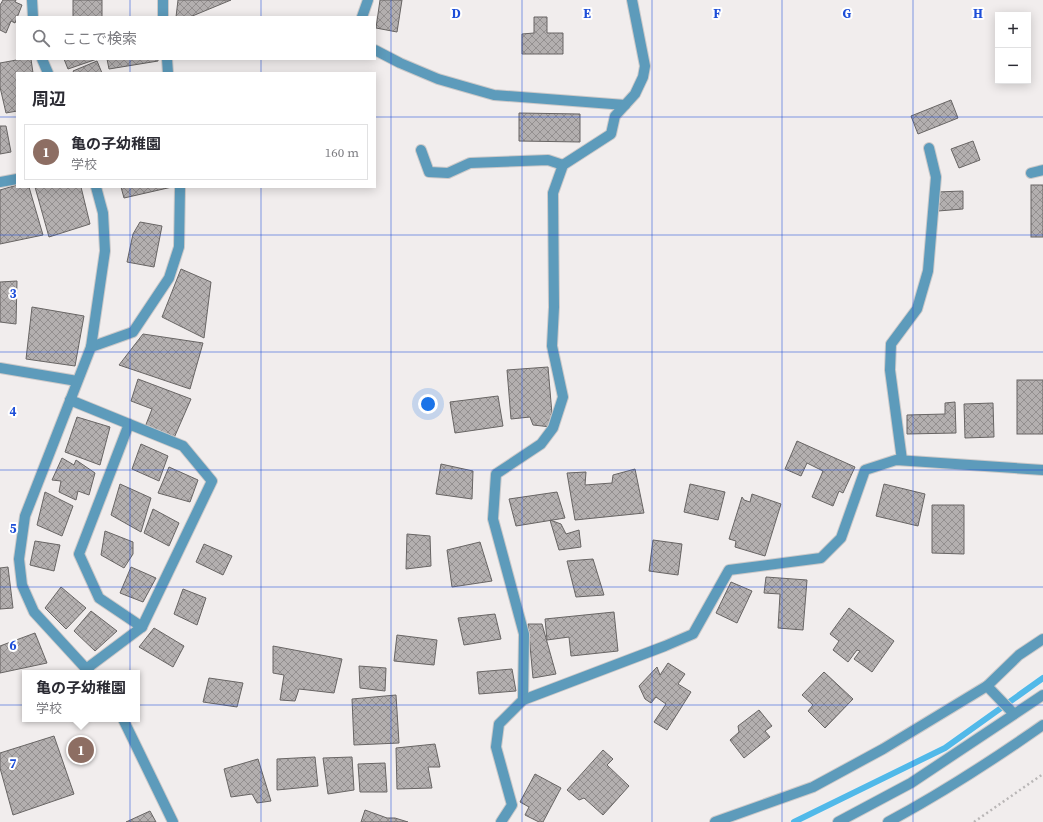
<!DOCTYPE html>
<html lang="ja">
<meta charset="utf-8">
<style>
body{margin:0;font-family:"Source Serif 4","Noto Sans JP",serif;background:#f7f7f7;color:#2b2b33}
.controls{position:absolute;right:12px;top:12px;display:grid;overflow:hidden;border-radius:0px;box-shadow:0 2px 10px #0003}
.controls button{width:36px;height:36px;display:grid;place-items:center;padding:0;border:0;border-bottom:1px solid #e1e1e2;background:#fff;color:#2b2b33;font:20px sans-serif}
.you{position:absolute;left:428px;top:404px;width:14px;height:14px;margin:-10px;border:3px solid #fff;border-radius:50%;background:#1a73e8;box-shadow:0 0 0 6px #1a73e833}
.badge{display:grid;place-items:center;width:26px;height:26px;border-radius:50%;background:#b45309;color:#fff;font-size:13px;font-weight:700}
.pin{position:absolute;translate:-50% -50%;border:2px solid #fff;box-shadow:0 1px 4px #0006}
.popup{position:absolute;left:22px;top:670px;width:118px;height:52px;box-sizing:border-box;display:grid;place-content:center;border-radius:0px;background:#fff;filter:drop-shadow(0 1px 3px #0005);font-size:13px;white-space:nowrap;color:#7c7c81}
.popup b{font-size:15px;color:#2b2b33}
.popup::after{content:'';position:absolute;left:50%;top:100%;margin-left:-8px;border:8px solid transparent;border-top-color:#fff}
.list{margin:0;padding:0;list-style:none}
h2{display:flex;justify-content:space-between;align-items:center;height:52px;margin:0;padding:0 16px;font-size:17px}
h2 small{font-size:13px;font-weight:400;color:#7c7c81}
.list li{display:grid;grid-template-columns:26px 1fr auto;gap:12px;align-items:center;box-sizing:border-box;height:56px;margin:0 8px 8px;padding:0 8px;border:1px solid #e1e1e2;border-radius:0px}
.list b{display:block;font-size:15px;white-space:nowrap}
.list p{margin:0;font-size:13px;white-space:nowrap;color:#7c7c81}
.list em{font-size:13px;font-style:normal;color:#7c7c81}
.icon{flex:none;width:22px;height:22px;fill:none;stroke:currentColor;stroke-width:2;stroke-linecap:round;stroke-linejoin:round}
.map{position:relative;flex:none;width:1043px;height:822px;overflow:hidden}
.search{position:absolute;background:#fff;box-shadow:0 2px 10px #0003;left:16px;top:16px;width:360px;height:44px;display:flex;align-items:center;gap:10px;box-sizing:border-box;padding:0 14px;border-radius:0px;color:#7c7c81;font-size:15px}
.panel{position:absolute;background:#fff;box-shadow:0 2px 10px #0003;left:16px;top:72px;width:360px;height:116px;border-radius:0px}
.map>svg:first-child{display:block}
</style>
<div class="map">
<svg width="1043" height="822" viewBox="0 0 1043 822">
<defs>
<pattern id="building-cross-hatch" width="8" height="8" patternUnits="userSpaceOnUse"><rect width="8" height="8" fill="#b3afaf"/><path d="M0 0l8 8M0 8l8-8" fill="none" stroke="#938f8f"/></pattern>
</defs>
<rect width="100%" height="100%" fill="#f1eded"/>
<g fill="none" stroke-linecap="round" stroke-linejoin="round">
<path stroke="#51b9e9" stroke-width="6" d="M794 822 945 748 1043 678"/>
</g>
<g fill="url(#building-cross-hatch)" stroke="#686564">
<path d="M3 0H16L15 2 22 5 15 23 11 21 6 33 0 30V5Z"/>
<rect x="73" y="0" width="29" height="17"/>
<path d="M178 0H231L190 17H176Z"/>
<path d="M380 0H402L397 32 376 28Z"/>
<path d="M534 17H547V33H563V54H522V34L534 33Z"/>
<path d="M22 59H31L33 73H17V111L6 113 0 87V63Z"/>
<path d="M64 59H97L68 69Z"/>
<path d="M107 59H158V61L109 69Z"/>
<path d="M97 61 102 73H74L73 71Z"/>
<path d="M951 100 958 118 918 134 911 116Z"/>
<path d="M519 113 580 114V142L519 141Z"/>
<path d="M0 126H6L11 152 0 154Z"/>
<path d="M973 141 980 160 959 168 951 149Z"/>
<path d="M17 185V187H29L43 235 0 244V190Z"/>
<rect x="1031" y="185" width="12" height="52"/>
<path d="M35 187H81L90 224 49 237Z"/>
<path d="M121 187H172L124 198Z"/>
<path d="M963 191V209L938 211 937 192Z"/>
<path d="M140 222 162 226 154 267 127 262 133 234Z"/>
<path d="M181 269 211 282 204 338 162 317Z"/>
<path d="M17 281 16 324 0 322V282Z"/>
<path d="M32 307 84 316 75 366 26 359Z"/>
<path d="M143 334 203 343 190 389 119 365Z"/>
<path d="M548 367 552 414 551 427 533 425 530 417 511 419 507 370Z"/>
<path d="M138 379 191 399 174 438 145 427 152 409 131 401Z"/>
<rect x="1017" y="380" width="26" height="54"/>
<path d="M498 396 503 426 455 433 450 402Z"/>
<path d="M955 402 956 433 907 434V415L945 414V403Z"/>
<path d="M993 403 994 437 965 438 964 404Z"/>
<path d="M77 417 110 427 100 465 65 452Z"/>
<path d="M797 441 855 467 843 493 839 491 833 506 812 497 823 471 807 463 801 476 785 469Z"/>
<path d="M141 444 168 456 159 481 132 469Z"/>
<path d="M62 458 74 465 76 460 95 473 89 495 78 491 76 500 59 492 61 481 52 480Z"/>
<path d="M441 464 473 471 472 499 436 494Z"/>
<path d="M169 467 198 480 190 502 158 493Z"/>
<path d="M635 469 644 513 575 520 567 473 586 472 585 485 612 483 613 475Z"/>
<path d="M120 484 151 498 141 532 111 515Z"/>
<path d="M690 484 725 492 718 520 684 512Z"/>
<path d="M884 484 925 494 918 526 876 516Z"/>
<path d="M45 492 73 506 62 536 37 525Z"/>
<path d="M557 492 565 518 516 526 509 499Z"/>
<path d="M752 494 781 504 765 556 735 547 736 541 729 539 742 497 744 500 750 502Z"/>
<path d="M932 505H964V554L932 553Z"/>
<path d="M153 509 179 523 169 546 144 533Z"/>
<path d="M550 520 561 524 566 534 579 530 581 547 559 550Z"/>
<path d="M105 531 133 542V554L124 568 101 555Z"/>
<path d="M407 534 430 536 431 566 406 569Z"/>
<path d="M653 540 682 544 678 575 649 571Z"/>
<path d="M35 541 60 545 54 571 30 565Z"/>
<path d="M480 542 492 581 452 587 447 550Z"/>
<path d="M204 544 232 556 223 575 196 562Z"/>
<path d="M593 559 604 595 576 597 567 561Z"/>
<path d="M8 567 13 608 0 609V568Z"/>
<path d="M131 567 156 578 143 602 120 593Z"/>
<path d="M766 577 807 580 803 630 778 628 780 594 764 593Z"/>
<path d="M731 582 752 591 737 623 716 613Z"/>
<path d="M61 587 86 608 66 629 45 608Z"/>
<path d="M183 589 206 598 197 625 174 614Z"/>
<path d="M849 608 894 641 872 672 854 659 860 651 857 650 848 662 833 650 839 641 830 634Z"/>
<path d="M91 611 117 631 95 651 74 631Z"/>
<path d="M614 612 618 651 571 656 569 637 547 640 545 619Z"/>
<path d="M495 614 501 639 464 645 458 618Z"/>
<path d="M528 624H542L556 674 533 678Z"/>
<path d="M154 628 184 646 173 667 139 647Z"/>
<path d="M35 633 47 663 0 673V646Z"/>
<path d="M397 635 437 640 434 665 394 661Z"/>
<path d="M273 646 342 659 334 693 299 689 295 701 280 700 284 675 273 673Z"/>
<path d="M668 663 685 674 678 684 691 692 667 730 654 722 666 704 656 697 651 703 645 699 639 686 657 667 660 675Z"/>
<path d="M359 666 386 668 385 691 360 688Z"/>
<path d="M512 669 516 691 479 694 477 672Z"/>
<path d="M824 672 853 699 825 728 808 711 813 705 802 695Z"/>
<path d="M209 678 243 683 237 707 203 702Z"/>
<path d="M396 695 399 743 354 745 352 699Z"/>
<path d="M759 710 772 726 765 731 770 737 744 758 730 740 739 732 738 726Z"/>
<path d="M54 736 74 794 13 815 0 768V753Z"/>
<path d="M435 744 440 767H428L432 788 397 789 396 748Z"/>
<path d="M603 750 613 759 607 765 629 786 603 815 584 798 579 800 567 790Z"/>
<path d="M315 757 318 786 277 790V759Z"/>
<path d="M352 757 354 790 328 794 323 758Z"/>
<path d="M258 759 271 801 257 803 252 794 231 797 224 769Z"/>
<path d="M385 763 387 792H360L358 764Z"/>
<path d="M535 774 561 788 543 822H539L525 815 529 807 520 802Z"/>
<path d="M365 810 387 818H395L408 822H361Z"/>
<path d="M150 811 156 822H126Z"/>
</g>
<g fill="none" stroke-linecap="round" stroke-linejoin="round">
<defs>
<g id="minor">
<path d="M32 0 33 17"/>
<path d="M163 17V0"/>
<path d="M362 17 368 0"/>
<path d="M375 50 400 63 438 79 494 95 625 105"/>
<path d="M42 59 48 73"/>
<path d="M167 59 168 73"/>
<path d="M421 150 429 172 448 173 470 163 548 160 563 165"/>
<path d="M1031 173 1043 170"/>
<path d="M0 182 17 179"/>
<path d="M91 347 133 332 169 278 179 247 180 187"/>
<path d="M0 368 77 381"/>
<path d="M70 400 183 446 212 481 142 627 86 669"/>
<path d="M129 424 79 554 99 598 142 627"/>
<path d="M902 460 890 370 891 344 917 309 928 271 936 177 929 148"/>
<path d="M90 673 34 612 22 585 19 559 25 516 91 347 105 251 103 213 96 187"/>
<path d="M987 686 1014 714"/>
<path d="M523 700 524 634 493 519 496 474 541 444 553 428 563 397 552 346 554 307 553 193 563 165 611 134 615 116 635 94 643 77 645 66 632 0"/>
<path d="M123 719 173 822"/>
<path d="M501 822 512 805 496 747 499 724 523 700 665 646 693 634 729 570 821 558 841 538 865 470 896 460 1043 470"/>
<path d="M715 822 813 787 883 749 987 686 1019 655 1043 639"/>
<path d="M838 822 911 783 1043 695"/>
<path d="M888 822C942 793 993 760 1043 725"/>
</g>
</defs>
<use href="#minor" stroke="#ccc9c9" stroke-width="12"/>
<path stroke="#b9b6b6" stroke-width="2.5" stroke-dasharray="2 3" stroke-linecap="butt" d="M974 822 1043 774"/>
<use href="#minor" stroke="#5d9bbb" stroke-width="10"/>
</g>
<path fill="none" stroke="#1d4ed8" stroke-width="1" stroke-opacity="0.55" d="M130 0V17M261 0V17M391 0V822M522 0V822M652 0V822M782 0V822M913 0V822M130 59V73M261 59V73M0 117H17M375 117H1043M130 187V822M261 187V822M0 235H1043M0 352H1043M0 470H1043M0 587H1043M0 705H1043"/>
<g font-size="13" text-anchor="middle" font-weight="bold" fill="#1d4ed8" stroke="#fff" stroke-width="4" stroke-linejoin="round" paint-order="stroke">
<text x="456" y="18">D</text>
<text x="587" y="18">E</text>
<text x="717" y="18">F</text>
<text x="847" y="18">G</text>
<text x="978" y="18">H</text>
<text x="13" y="298">3</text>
<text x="13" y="416">4</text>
<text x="13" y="533">5</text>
<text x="13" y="650">6</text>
<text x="13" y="768">7</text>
</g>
</svg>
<div class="controls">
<button>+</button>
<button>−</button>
</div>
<div class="you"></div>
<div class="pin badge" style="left:81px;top:750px;background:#8d6e63">1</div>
<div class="popup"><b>亀の子幼稚園</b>学校</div>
<div class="search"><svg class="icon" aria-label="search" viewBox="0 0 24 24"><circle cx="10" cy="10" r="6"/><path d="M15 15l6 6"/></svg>ここで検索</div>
<section class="panel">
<h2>周辺<small></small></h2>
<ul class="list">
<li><span class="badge" style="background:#8d6e63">1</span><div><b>亀の子幼稚園</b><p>学校</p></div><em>160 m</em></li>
</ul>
</section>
</div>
